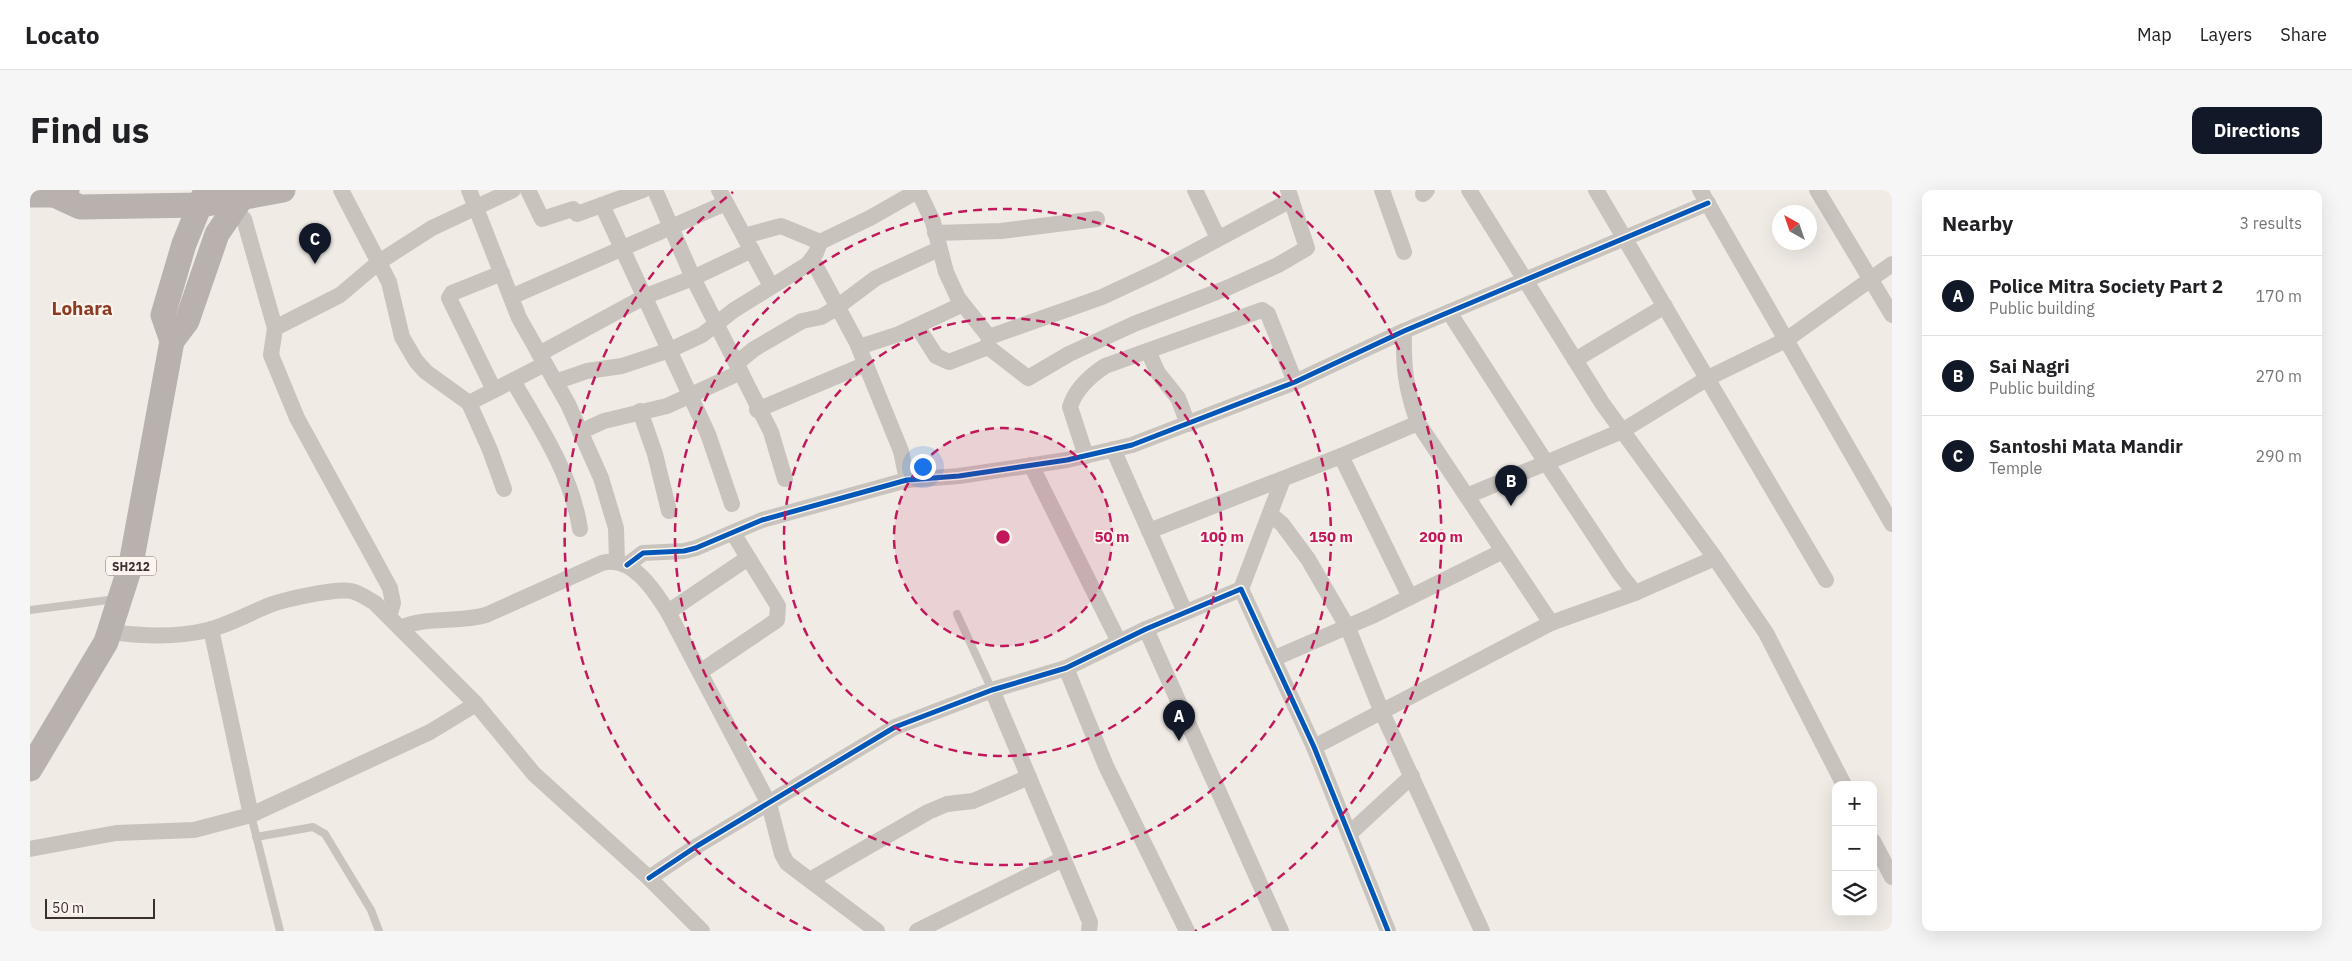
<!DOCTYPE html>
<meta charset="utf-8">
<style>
body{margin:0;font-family:"IBM Plex Sans",sans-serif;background:#f6f6f6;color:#202124}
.controls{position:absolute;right:15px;bottom:15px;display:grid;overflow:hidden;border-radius:10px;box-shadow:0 5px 20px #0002}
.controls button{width:45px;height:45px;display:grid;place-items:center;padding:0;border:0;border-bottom:1px solid #e0e0e0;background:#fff;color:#202124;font:25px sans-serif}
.compass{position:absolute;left:1742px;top:15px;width:45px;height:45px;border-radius:50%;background:#fff;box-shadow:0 5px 20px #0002;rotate:320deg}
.scale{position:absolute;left:15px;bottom:12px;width:110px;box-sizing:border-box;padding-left:5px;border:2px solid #3b302b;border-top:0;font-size:14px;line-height:18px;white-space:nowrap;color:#3b302b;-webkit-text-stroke:4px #fbf5ee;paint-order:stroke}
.you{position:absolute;left:892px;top:276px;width:18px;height:18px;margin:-12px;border:4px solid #fff;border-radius:50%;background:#1a73e8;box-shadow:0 0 0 8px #1a73e833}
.badge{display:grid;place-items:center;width:32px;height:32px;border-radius:50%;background:#111827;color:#fff;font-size:16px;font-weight:700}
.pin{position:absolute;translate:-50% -41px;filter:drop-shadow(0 1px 2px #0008)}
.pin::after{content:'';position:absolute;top:26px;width:18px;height:15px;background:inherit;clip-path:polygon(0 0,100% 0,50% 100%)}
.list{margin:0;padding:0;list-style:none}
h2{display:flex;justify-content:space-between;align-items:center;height:65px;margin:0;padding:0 20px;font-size:21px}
h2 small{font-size:16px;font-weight:400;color:#757577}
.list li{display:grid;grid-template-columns:32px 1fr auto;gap:15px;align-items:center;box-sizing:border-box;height:80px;padding:0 20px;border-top:1px solid #e0e0e0}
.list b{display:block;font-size:19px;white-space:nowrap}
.list p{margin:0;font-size:16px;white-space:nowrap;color:#757577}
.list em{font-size:16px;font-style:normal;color:#757577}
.icon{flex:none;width:28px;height:28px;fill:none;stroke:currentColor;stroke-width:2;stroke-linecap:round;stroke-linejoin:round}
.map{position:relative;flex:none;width:1862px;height:741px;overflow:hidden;border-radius:10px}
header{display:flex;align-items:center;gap:30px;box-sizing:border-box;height:70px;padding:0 25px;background:#fff;border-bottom:1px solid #e0e0e0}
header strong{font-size:24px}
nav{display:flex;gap:28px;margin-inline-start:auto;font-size:18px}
.intro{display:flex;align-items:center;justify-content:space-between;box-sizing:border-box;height:120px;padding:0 30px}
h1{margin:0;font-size:35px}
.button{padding:12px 22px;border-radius:10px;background:#111827;color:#fff;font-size:18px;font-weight:700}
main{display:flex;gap:30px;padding:0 30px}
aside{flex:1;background:#fff;border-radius:10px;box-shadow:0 5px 20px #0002}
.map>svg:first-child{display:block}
</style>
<header>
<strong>Locato</strong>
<nav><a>Map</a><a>Layers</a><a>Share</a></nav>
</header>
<div class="intro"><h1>Find us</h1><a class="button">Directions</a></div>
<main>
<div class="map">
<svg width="1862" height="741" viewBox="0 0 1862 741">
<rect width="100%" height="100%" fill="#f0ebe5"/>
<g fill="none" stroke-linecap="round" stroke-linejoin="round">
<g stroke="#c9c3be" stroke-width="8">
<path d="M0 420 86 409"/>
<path d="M927 424 962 500"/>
<path d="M221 625 250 741"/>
<path d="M226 647 283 637 295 644 341 720 349 741"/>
</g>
<g stroke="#c9c3be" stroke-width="16">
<path d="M311 0 359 92 372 147 386 171 396 182 439 213 460 260 474 299"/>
<path d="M439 0 489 128 538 214 571 288 586 338 587 371"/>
<path d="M498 0 512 29 543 19 547 24 613 0"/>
<path d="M625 0 663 88 741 242 755 289"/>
<path d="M689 0 741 96"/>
<path d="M888 0 903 32 916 82 928 108 959 147 958 157 998 188 1039 164 1104 134 1197 98 1248 75 1277 58 1258 0"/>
<path d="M1165 0 1188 48"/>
<path d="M1352 0 1374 62"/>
<path d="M1439 0 1572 213 1685 368 1736 443 1814 595"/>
<path d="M1566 0 1796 390"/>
<path d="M1670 0 1862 334"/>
<path d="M1787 0 1862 125"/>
<path d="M1393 4 1397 0"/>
<path d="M572 15 678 244 702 314"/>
<path d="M214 29 245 138"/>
<path d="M905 43 971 41 1067 29"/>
<path d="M714 46 751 36 790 52 840 28 889 0"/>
<path d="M782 69 827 153 871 261 877 290"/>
<path d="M481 107 696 13"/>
<path d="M1419 122 1517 274 1590 384 1605 403"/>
<path d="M887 136 906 166 919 172 958 157"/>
<path d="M1374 141C1373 177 1376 200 1388 233L1521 433"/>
<path d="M959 147 1072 107 1130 80 1261 10"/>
<path d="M829 157 869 144 931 115"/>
<path d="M1118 161 1128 183 1148 208 1158 234"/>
<path d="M509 164 616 106 663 88 722 60"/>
<path d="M1545 170 1635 116"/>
<path d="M707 173 724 159 772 131 791 127 803 120 846 88 909 59"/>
<path d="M483 191C510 237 542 285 550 339"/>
<path d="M525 192 557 181 592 176 640 160 672 145 704 120 778 74 786 63 790 52"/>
<path d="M464 200 419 108 422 103 472 83"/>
<path d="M439 213 515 174"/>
<path d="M727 220 836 174"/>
<path d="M610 221 625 264 639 321"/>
<path d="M550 242 574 231 637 216 711 182"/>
<path d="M1083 259 1155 422"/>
<path d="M1056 266 1040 217C1045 200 1060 186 1075 176L1232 120 1238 124 1265 192"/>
<path d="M1311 266 1380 407"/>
<path d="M1001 275 1089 452"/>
<path d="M1437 306 1592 241 1678 188 1756 150 1862 74"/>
<path d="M1240 324 1252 334 1278 369 1318 438 1351 520 1452 741"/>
<path d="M1119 341 1311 266 1388 233"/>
<path d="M597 375 613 363 654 361 666 358 732 330 877 290 929 286 1037 270 1102 255 1265 192 1374 141 1678 13"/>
<path d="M1211 399 1253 289"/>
<path d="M638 422 718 368"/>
<path d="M359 427 363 413 360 398 267 228 241 165 245 138 310 105 349 72 402 38 483 0"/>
<path d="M370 438C396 426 428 433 456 425L572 373C602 365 624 400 638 422L739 614 752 664 757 673 847 741"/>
<path d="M181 439 221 625"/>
<path d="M1116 439 1251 741"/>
<path d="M79 442C113 446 145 448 178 440 198 435 216 425 235 417 250 410 305 398 321 401 330 403 338 409 345 413L446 514 504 584 619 688 672 741"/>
<path d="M1243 469 1342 426 1473 361"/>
<path d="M1036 478 1076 576 1157 741"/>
<path d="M670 482 747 430 748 416 703 343"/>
<path d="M962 500 1060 732 1059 741"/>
<path d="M1284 557 1521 433 1605 403 1685 368"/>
<path d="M1319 644 1382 586"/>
<path d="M1843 651 1862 687"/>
<path d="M0 659 86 643 164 640 221 625 400 542 446 514"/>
<path d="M619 688 667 656 865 537 962 500 1036 478 1116 439 1211 399 1284 557 1358 741"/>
<path d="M780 690 898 622 917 614 943 611 999 587"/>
<path d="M887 741 1033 669"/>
</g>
<g stroke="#b8b1ad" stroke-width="25">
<path d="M0 5H24L37 0"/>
<path d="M24 5 50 17 171 15 253 0"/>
<path d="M142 151 133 125 154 54 176 0"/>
<path d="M0 579 76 452 101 374 142 151 157 131 187 44 217 0"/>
</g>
<defs>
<g id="cycleway">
<path d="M597 375 613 363 654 361 666 358 732 330 877 290 929 286 1037 270 1102 255 1265 192 1374 141 1678 13"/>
<path d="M619 688 667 656 865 537 962 500 1036 478 1116 439 1211 399 1284 557 1358 741"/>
</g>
</defs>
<use href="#cycleway" stroke="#fbf5ee" stroke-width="8"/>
<use href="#cycleway" stroke="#0057b8" stroke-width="5"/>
</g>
<circle cx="973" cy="347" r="109" fill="#c2185b" fill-opacity=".12"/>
<g fill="none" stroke="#c2185b" stroke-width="2.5" stroke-dasharray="9 6">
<circle cx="973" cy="347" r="109"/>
<circle cx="973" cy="347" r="219"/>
<circle cx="973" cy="347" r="328"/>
<path d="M781 741A438 438 0 0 1 703 2M1243 2A438 438 0 0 1 1165 741"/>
</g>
<g text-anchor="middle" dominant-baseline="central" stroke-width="4" stroke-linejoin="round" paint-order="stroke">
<rect fill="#fbf5ee" stroke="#756b66" stroke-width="1" x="76" y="366.5" width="50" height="19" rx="4"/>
<g font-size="12" font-weight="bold" fill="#3b302b">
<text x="101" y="376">SH212</text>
</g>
<g font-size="19" font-weight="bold" fill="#8c3b22" stroke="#fbf5ee">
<text x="52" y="118">Lohara</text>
</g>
</g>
<circle cx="973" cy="347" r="8" fill="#c2185b" stroke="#fbf5ee" stroke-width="2.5"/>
<g font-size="15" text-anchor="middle" font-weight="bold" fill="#c2185b" stroke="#fbf5ee" stroke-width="4" stroke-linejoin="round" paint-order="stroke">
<text x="1082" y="352">50 m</text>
<text x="1192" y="352">100 m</text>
<text x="1301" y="352">150 m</text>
<text x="1411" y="352">200 m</text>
</g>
</svg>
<div class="controls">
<button>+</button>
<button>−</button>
<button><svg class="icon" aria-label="layers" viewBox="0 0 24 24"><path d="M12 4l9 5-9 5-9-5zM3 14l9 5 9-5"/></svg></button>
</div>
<svg class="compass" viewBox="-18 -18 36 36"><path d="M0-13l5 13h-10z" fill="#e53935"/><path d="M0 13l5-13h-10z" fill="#757577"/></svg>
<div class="scale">50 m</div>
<div class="you"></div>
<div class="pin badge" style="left:1149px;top:551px">A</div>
<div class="pin badge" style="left:1481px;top:316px">B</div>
<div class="pin badge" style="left:285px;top:74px">C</div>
</div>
<aside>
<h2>Nearby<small>3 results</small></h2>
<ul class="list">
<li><span class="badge">A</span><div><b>Police Mitra Society Part 2</b><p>Public building</p></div><em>170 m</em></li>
<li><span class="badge">B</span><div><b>Sai Nagri</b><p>Public building</p></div><em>270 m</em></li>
<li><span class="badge">C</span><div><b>Santoshi Mata Mandir</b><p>Temple</p></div><em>290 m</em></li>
</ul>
</aside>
</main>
